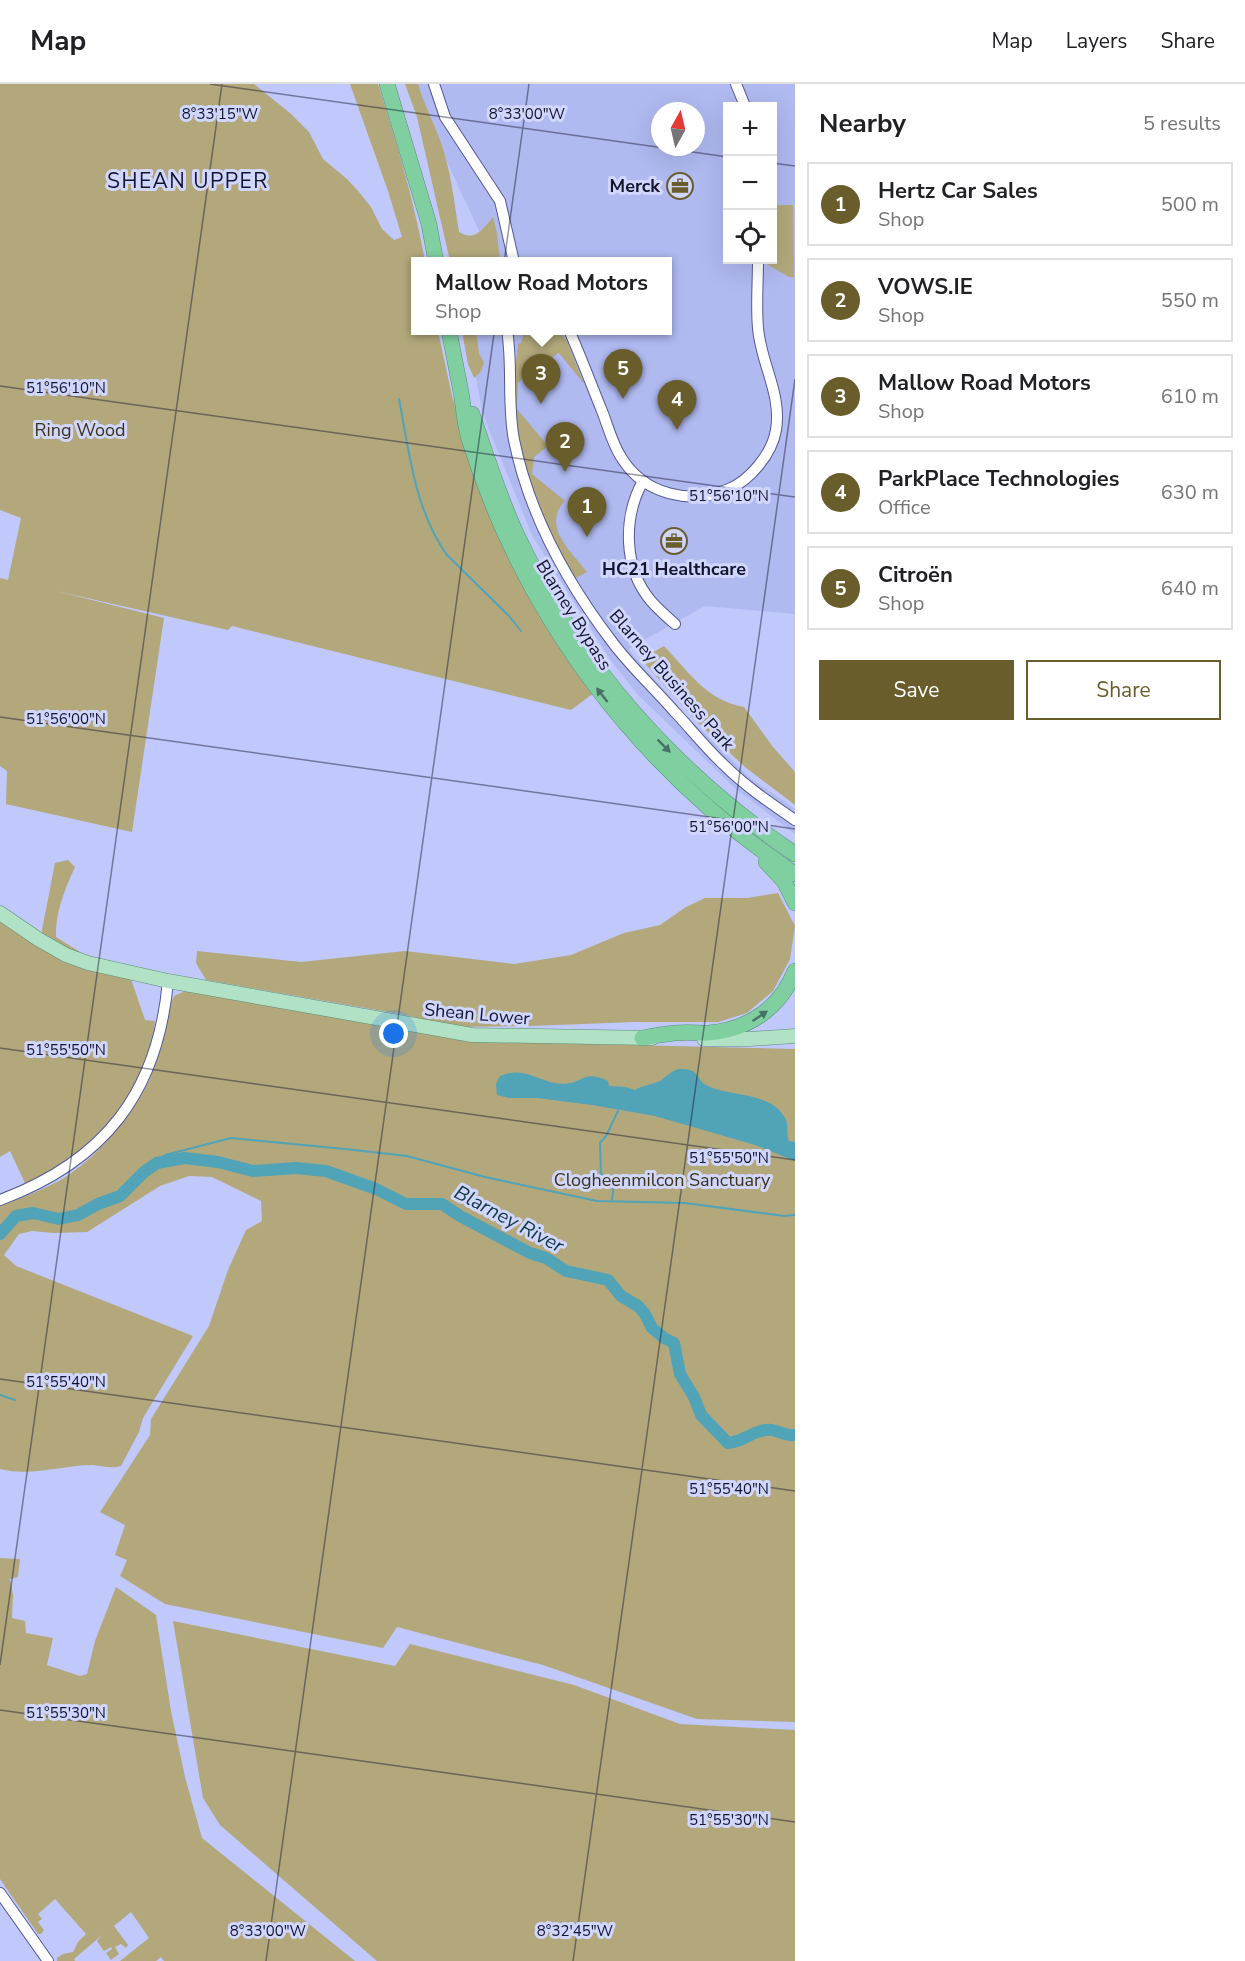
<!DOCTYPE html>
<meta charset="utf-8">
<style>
body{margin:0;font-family:"Nunito Sans",sans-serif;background:#f2f2f2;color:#202124}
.controls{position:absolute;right:18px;top:18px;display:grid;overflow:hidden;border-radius:0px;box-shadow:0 6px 24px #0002}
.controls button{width:54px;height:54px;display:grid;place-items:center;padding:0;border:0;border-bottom:2px solid #e0e0e0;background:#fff;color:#202124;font:30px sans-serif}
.compass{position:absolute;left:651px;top:18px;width:54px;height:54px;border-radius:50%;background:#fff;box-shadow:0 6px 24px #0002;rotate:8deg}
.you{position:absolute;left:394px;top:950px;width:21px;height:21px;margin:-15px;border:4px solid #fff;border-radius:50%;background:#1a73e8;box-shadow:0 0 0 9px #1a73e833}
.badge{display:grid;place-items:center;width:39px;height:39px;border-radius:50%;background:#695e2b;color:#fff;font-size:20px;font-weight:700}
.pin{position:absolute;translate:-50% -50px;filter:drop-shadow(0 2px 3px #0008)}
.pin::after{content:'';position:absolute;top:32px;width:21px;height:18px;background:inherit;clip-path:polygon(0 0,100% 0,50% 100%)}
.popup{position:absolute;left:411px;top:173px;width:261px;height:78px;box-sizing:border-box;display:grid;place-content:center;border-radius:0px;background:#fff;filter:drop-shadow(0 2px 4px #0005);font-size:20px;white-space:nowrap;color:#757577}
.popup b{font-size:22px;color:#202124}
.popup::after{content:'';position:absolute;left:50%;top:100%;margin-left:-12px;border:12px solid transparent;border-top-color:#fff}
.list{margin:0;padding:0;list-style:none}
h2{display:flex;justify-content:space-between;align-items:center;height:78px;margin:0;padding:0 24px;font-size:26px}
h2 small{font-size:20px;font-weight:400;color:#757577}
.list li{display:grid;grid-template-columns:39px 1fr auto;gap:18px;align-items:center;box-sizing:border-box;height:84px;margin:0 12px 12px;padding:0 12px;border:2px solid #e0e0e0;border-radius:0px}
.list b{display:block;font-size:22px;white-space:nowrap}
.list p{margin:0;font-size:20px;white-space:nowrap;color:#757577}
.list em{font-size:20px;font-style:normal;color:#757577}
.actions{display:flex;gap:12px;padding:18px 24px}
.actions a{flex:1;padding:14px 0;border:2px solid #695e2b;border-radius:0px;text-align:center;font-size:21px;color:#695e2b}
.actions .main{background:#695e2b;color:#fff}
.icon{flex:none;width:33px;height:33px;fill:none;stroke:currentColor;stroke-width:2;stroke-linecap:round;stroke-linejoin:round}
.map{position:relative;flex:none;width:795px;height:1877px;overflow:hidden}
header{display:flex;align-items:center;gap:36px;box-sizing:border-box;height:84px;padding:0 30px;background:#fff;border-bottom:2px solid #e0e0e0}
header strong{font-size:28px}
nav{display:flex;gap:33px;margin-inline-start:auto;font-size:21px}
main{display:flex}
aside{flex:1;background:#fff}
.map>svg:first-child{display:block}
</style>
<header>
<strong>Map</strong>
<nav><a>Map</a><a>Layers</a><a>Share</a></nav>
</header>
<main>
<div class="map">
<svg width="795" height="1877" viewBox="0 0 795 1877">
<rect width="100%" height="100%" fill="#c0c8fc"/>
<path fill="#b0b9f0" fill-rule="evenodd" d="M411 0H795V530L705 522 628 565 687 632 749 693 795 725V750L736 705 638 611 610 575 532 451 483 331 472 273V247L667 246V178L493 177ZM728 22H772V176H728ZM660 27H696V63H660Z"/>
<g fill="#b2a87c">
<path d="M0 0H254L290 29 309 48 323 75 347 95 359 108 371 123 382 145 394 156 402 153 388 107 350 0H378C397 59 414 117 425 177L415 178V246L438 247 452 312 472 377 594 609 571 626 232 542 228 546 56 507 164 534 132 748 6 720 7 687 0 682V494L8 496 21 434 0 426Z"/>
<path d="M405 0H418C424 20 433 37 440 56 451 86 454 117 459 148 475 158 483 145 493 133L497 149 500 177H450L417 33Z"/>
<path d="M773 121H793L794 193H789L765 179V176H772Z"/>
<path d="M462 247H476L479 269 484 279 480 289 474 294 468 280Z"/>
<path d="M524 247H559L567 257 584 300 559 269 532 286 518 299 517 325 548 362 534 373 532 390 565 417C541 442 571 467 587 488L574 495C542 435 515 374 514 305 513 290 517 275 518 260L521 259Z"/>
<path d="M664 562C689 588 706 616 744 623L773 663 795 688V721L745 683 698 639 641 575Z"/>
<path d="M68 776 75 783C65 805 55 829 56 853L96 878 83 875 41 851 55 779Z"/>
<path d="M778 809 795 842 790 875 773 907 747 929 718 938H635L530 942 457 943 405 931 206 896 196 879 197 867 301 878 405 867 514 880 571 871 624 849 660 841 686 823 705 814H747Z"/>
<path d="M0 835 4 840 58 871 131 895 145 936 155 937C149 1006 88 1074 25 1099L10 1067 0 1073Z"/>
<path d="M198 906 467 957 795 965V1638L697 1635 543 1581 397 1543 383 1564 165 1520 120 1492 127 1476 115 1471 125 1441 100 1428 150 1351 151 1335 209 1242 228 1186 246 1146 262 1137 261 1117 212 1093 189 1092 160 1102 87 1148 54 1149 32 1147 19 1150 4 1171 16 1182 193 1252 143 1334 139 1348 121 1382C111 1385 103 1382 93 1381 62 1381 31 1393 0 1385V1122C17 1116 52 1102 67 1092 100 1070 139 1025 153 987 163 962 163 936 174 912L185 907Z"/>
<path d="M0 1474 20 1475 18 1493 10 1495 13 1511 12 1534 25 1537 26 1549 53 1554 47 1581 80 1592 87 1590 95 1557 116 1503 156 1531 171 1627 185 1693 202 1754 355 1877H164L161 1873 156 1877H120L149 1854 131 1828 114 1842 128 1861 126 1864 121 1860 115 1863 119 1870 111 1876 106 1869 112 1865 111 1863 104 1867 97 1857 102 1851 74 1875 75 1877H57V1874L63 1870 73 1868 78 1858 86 1850 55 1815 38 1830 42 1835 38 1838 44 1846 41 1850H38L0 1795Z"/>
<path d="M173 1537 395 1582 410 1560 574 1601 680 1640 795 1646V1877H377L220 1741 203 1714Z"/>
</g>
<path fill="#51a3b8" d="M678 985C702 984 694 995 708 1002 731 1013 772 1008 785 1034 789 1040 786 1050 789 1057L795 1058V1077L755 1061 655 1032 592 1021 537 1014H509L497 1011 496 1000 499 993C525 980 538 999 563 1000 583 1000 582 985 608 997L609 1002 626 1003 635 1006C643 1001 651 1001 660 997 666 993 670 988 678 985Z"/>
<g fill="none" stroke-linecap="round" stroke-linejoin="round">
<g stroke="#51a3b8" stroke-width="2">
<path d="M399 315C409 367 415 427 447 471L509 532 521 547"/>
<path d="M157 1079 165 1071 231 1054 345 1065 407 1072 485 1093 597 1117 685 1119 784 1132 795 1131"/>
<path d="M612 1116 614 1098 601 1090 600 1059 606 1052 618 1027"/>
<path d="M0 1311 15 1316"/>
</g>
<path stroke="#51a3b8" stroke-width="12" d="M0 1150 16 1132 33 1129 59 1135 78 1131 98 1120 120 1112 144 1088 157 1079 185 1074 218 1078 253 1087 296 1084 326 1087 376 1105 406 1120H442L460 1132 530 1169 546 1174 566 1187 608 1196 621 1212 638 1222 645 1230 652 1244 664 1254 674 1259 680 1290 694 1313 701 1331 728 1359C741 1358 749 1350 761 1347 775 1342 782 1353 795 1351"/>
<defs>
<g id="minor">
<path d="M434 0 445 33 500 117 514 178"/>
<path d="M736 0 745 22"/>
<path d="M507 246C513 283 507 320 514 356 529 430 567 499 613 559 631 583 654 604 674 627 690 644 706 664 723 680 745 702 770 719 795 736"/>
<path d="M569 246C581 273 591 300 602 327 608 342 612 359 621 373 644 411 690 421 729 405 750 396 772 370 776 346 782 310 761 280 758 244 756 222 758 198 758 176"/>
<path d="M643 397C623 433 623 484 651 517 658 525 667 533 675 540"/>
<path d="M0 1116C105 1077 158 1008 168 897"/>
<path d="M0 1809 48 1877"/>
</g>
<g id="major">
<path d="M0 829 38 855 66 871 88 879 168 897 472 951 652 954"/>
<path d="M704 955H750L795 952"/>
</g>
<g id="highway">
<path d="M387 0 429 140 436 178"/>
<path d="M449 246C453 269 458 291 462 314 464 328 465 344 470 358 526 536 640 686 795 790"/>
<path d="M472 330C486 370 498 410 516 449 577 579 676 690 795 770"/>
<path d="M766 778 784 797 795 819"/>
<path d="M642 954C653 952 664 950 675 949 686 948 697 949 708 949 747 946 780 925 795 887"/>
</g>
</defs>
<use href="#minor" stroke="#545a93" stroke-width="12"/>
<use href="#major" stroke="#598e77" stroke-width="15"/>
<use href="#highway" stroke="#598e77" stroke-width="16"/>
<use href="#minor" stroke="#fff" stroke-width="10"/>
<use href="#major" stroke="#b2e2c6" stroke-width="14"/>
<use href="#highway" stroke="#7fcfa0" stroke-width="15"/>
</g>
<defs><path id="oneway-solid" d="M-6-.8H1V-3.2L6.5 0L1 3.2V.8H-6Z" transform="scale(1.5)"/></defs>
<g fill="#497266">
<use href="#oneway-solid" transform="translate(602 611) rotate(-128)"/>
<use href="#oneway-solid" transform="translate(664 662) rotate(45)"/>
<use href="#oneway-solid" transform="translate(760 932) rotate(-34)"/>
</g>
<path fill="none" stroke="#13152c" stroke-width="1.5" stroke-opacity="0.45" d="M210 0 728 73M772 79 795 82M0 302 795 413M0 633 795 745M0 964 795 1076M0 1295 795 1407M0 1581 222 0M0 1626 795 1738M266 1877 529 0M573 1877 795 295"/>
<defs>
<symbol id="office-ring" viewBox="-11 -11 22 22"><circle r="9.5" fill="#d0d6fd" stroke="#695e2b" stroke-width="1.5"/><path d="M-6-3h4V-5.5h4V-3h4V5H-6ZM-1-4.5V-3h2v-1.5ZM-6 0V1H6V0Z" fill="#695e2b"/></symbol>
</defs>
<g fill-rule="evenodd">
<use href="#office-ring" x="665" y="87" width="30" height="30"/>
<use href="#office-ring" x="659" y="442" width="30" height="30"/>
</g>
<g text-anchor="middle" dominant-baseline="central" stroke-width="6" stroke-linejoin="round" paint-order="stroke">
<g font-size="18" font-weight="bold" fill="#13152c" stroke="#d0d6fd" text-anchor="end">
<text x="660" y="102">Merck</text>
<text x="674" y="485" text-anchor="middle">HC21 Healthcare</text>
</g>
<g font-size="18" fill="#3a3316" stroke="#d0d6fd">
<text x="80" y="346">Ring Wood</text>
<text x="662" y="1096">Clogheenmilcon Sanctuary</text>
</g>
<g font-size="18" fill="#13152c" stroke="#d0d6fd">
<text transform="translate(574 531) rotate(58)">Blarney Bypass</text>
<text transform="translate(672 596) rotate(49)">Blarney Business Park</text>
<text transform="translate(477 930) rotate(5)">Shean Lower</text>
</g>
<g font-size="20" font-style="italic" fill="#123943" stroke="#d0d6fd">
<text transform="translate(509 1135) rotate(28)">Blarney River</text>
</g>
<g font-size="21" letter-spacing="1.5" fill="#13152c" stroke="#d0d6fd">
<text x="188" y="97">SHEAN UPPER</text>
</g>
</g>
<g font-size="15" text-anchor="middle" fill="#13152c" stroke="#d0d6fd" stroke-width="6" stroke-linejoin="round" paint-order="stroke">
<text x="220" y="35">8°33'15"W</text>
<text x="527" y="35">8°33'00"W</text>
<text x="66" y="309">51°56'10"N</text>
<text x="729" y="417">51°56'10"N</text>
<text x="66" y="640">51°56'00"N</text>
<text x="729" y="748">51°56'00"N</text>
<text x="66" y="971">51°55'50"N</text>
<text x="729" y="1079">51°55'50"N</text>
<text x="66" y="1303">51°55'40"N</text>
<text x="729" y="1410">51°55'40"N</text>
<text x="66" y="1634">51°55'30"N</text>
<text x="729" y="1741">51°55'30"N</text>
<text x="268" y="1852">8°33'00"W</text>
<text x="575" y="1852">8°32'45"W</text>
</g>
</svg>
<div class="controls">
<button>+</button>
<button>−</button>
<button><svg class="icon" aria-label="locate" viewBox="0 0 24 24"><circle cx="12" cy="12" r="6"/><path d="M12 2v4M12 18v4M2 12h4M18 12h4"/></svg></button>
</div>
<svg class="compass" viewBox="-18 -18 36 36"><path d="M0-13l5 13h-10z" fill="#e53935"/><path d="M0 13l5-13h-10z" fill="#757577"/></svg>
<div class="you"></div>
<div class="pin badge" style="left:587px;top:453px">1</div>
<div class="pin badge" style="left:565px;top:388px">2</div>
<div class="pin badge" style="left:541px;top:320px">3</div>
<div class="popup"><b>Mallow Road Motors</b>Shop</div>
<div class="pin badge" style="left:677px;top:346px">4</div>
<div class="pin badge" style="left:623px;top:315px">5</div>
</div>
<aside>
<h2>Nearby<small>5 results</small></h2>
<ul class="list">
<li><span class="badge">1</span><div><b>Hertz Car Sales</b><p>Shop</p></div><em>500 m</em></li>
<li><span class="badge">2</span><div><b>VOWS.IE</b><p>Shop</p></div><em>550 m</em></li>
<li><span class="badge">3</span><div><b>Mallow Road Motors</b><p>Shop</p></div><em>610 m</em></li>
<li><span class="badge">4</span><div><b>ParkPlace Technologies</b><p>Office</p></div><em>630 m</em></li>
<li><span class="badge">5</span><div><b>Citroën</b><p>Shop</p></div><em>640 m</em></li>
</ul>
<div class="actions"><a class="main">Save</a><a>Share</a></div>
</aside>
</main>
